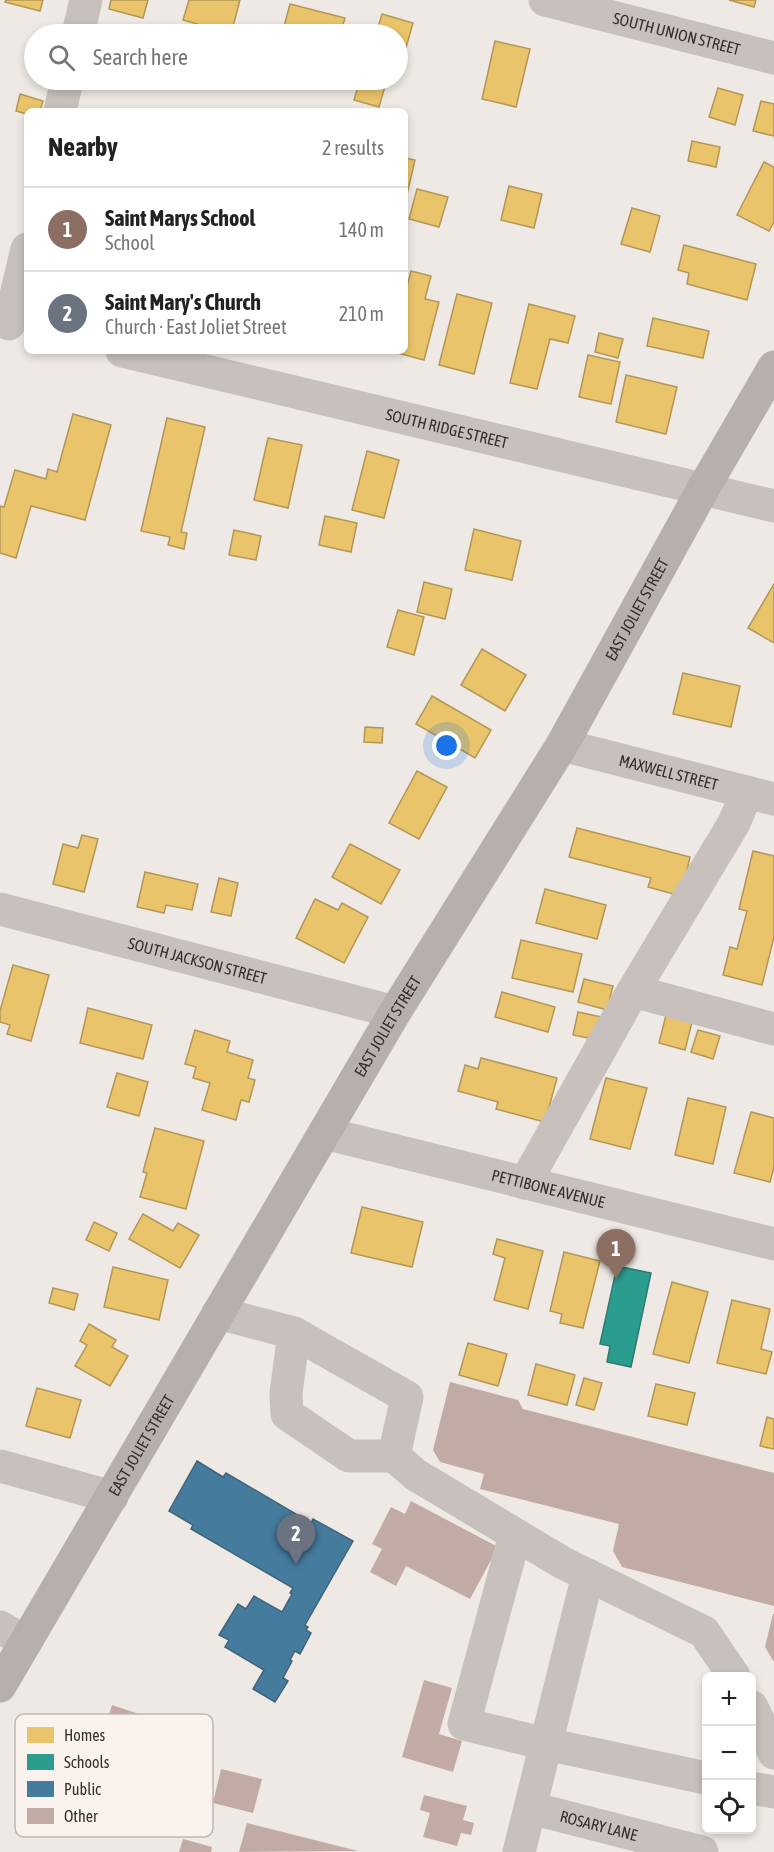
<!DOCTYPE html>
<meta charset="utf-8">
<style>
body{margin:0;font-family:"Asap Condensed",sans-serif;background:#f2f2f2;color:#222}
.controls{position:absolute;right:18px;bottom:18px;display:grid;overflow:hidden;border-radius:9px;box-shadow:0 3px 9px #0003}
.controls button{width:54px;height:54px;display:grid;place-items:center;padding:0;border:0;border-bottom:2px solid #e0e0e0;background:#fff;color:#222;font:30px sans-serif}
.you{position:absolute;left:447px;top:746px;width:21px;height:21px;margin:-15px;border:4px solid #fff;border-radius:50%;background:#1a73e8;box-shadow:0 0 0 9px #1a73e833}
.badge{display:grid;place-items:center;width:39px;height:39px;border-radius:50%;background:#786f6b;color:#fff;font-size:20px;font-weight:700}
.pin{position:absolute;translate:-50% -50px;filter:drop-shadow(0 2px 3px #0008)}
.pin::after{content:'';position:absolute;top:32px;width:21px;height:18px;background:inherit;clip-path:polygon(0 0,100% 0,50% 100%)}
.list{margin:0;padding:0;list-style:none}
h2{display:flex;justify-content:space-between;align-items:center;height:78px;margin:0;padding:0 24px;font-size:26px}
h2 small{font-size:20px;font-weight:400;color:#767676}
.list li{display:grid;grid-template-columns:39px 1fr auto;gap:18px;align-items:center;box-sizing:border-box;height:84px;padding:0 24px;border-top:2px solid #e0e0e0}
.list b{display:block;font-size:22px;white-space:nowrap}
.list p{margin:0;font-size:20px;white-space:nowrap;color:#767676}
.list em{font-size:20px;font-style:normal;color:#767676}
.icon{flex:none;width:33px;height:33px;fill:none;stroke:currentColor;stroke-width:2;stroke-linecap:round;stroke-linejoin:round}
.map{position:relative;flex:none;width:774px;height:1852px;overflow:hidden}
.search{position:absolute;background:#fff;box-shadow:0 3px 9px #0003;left:24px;top:24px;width:384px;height:66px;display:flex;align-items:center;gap:15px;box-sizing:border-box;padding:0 21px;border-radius:33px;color:#767676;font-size:22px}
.panel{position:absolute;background:#fff;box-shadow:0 3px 9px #0003;left:24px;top:108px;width:384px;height:246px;border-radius:9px}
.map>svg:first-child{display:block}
</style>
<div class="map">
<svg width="774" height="1852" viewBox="0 0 774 1852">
<rect width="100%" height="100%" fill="#eee9e4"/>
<g fill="#e9c46a" stroke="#b49757" stroke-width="1.5">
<path d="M6 0H43L40 11 5 2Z"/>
<path d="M111 0H148L143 18 109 9Z"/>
<path d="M189 0H240L231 34 183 20Z"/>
<path d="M729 0H756L754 7Z"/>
<path d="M290 4 345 18 340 34H266L267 30 282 34Z"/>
<path d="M382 14 413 23 398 76V34H376Z"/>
<path d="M495 41 530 49 516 107 482 99Z"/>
<path d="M360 80 385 86 379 107 354 100Z"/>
<path d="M718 88 743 95 735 125 709 117Z"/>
<path d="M20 94 43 101 40 111H27V114L16 111Z"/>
<path d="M761 101 774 104V136L753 131Z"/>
<path d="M692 141 720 147 716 167 688 161Z"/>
<path d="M405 158 415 160 405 203Z"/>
<path d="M764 162 774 167V222L769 231 737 215Z"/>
<path d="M509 186 542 194 534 228 501 220Z"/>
<path d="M417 189 448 197 439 227 409 219Z"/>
<path d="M632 208 660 216 650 252 621 244Z"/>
<path d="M684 245 756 264 747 300 687 284 689 273 678 270Z"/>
<path d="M411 271 431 276 425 299 439 302 424 360 390 351H405V294Z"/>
<path d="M457 294 492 303 474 374 439 365Z"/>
<path d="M529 304 575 316 568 343 550 339 537 389 510 383Z"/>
<path d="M653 318 709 331 703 358 647 346Z"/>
<path d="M599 333 623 339 618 358 595 352Z"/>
<path d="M588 355 620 362 611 404 579 397Z"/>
<path d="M626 375 677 387 666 434 616 422Z"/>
<path d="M73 414 111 425 85 520 31 506 16 558 0 553V506L4 507 15 470 46 479 48 469 57 472Z"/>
<path d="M167 418 205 427 181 532 187 533 184 549 168 545 170 537 141 531Z"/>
<path d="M268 438 302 445 288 508 254 500Z"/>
<path d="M367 451 399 460 384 518 352 510Z"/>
<path d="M325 516 357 523 351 552 319 545Z"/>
<path d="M474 529 521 541 512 580 465 570Z"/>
<path d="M234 530 261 536 256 560 229 555Z"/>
<path d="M424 582 452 589 445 619 417 612Z"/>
<path d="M774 584V643L748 628Z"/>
<path d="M398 610 424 617 414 655 387 647Z"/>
<path d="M482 649 526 675 505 711 461 685Z"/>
<path d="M683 673 740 686 731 727 673 714Z"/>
<path d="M432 696 491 730 475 758 416 724Z"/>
<path d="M365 727 383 728 382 743 364 742Z"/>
<path d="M417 771 447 787 419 839 389 823Z"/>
<path d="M577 828 690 857 681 896 648 887 651 878 569 857Z"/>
<path d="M82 835 98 839 84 892 53 884 63 844 78 848Z"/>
<path d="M350 844 400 870 381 904 332 877Z"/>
<path d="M753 851 774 856V937L762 985 723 975 730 947 737 949 747 911 739 909Z"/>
<path d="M145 872 198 884 192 910 166 905 164 913 137 907Z"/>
<path d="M219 878 238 883 231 916 211 912Z"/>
<path d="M545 889 606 905 597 939 536 923Z"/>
<path d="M315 899 338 910 342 903 368 917 344 963 296 938Z"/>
<path d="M521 940 582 954 573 992 512 978Z"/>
<path d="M13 965 49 975 31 1041 7 1034 10 1025 0 1022V1011Z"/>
<path d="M584 979 613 986 607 1010 578 1002Z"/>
<path d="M502 992 555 1007 548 1032 495 1017Z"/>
<path d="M88 1008 152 1025 143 1059 80 1043Z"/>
<path d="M578 1012 602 1017 598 1040 573 1035Z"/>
<path d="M666 1015 692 1022 685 1050 659 1043Z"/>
<path d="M195 1030 230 1041 227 1052 253 1060 248 1078 255 1080 249 1102 241 1100 236 1120 202 1110 210 1083 193 1078 196 1067 185 1064Z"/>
<path d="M698 1030 720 1036 713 1059 691 1052Z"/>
<path d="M481 1058 557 1078 545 1122 496 1109 498 1102 458 1091 465 1065 478 1069Z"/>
<path d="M117 1073 148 1082 139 1116 107 1107Z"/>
<path d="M606 1078 647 1088 630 1149 590 1139Z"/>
<path d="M688 1098 726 1107 713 1164 675 1155Z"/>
<path d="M751 1112 774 1118V1167L770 1182 734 1173Z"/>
<path d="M155 1128 204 1141 186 1209 140 1197 147 1173 143 1172Z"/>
<path d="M362 1207 423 1222 412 1267 351 1253Z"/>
<path d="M143 1214 173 1231 178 1223 199 1235 180 1268 129 1239Z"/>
<path d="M94 1222 117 1233 109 1251 86 1240Z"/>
<path d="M497 1239 543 1251 528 1309 494 1300 505 1258 493 1254Z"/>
<path d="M564 1252 600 1261 583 1328 560 1323 562 1314 550 1311Z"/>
<path d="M113 1267 168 1280 159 1320 104 1307Z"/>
<path d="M672 1282 708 1292 689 1363 653 1354Z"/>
<path d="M53 1288 78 1294 74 1310 49 1303Z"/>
<path d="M732 1300 770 1309 761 1349 772 1352 766 1374 717 1363Z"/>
<path d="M89 1324 116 1340 112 1347 128 1356 110 1386 75 1366 87 1345 80 1341Z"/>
<path d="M468 1343 507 1354 498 1386 459 1375Z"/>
<path d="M536 1364 575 1375 567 1405 528 1395Z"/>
<path d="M584 1378 602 1383 594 1410 576 1405Z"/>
<path d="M656 1384 695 1393 687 1425 648 1416Z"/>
<path d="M37 1388 81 1400 70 1438 26 1426Z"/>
<path d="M767 1417 774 1419V1449L760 1446Z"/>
</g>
<path fill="#2a9d8f" stroke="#2e7b71" stroke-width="1.5" d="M617 1266 651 1273 631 1367 607 1362 610 1346 600 1344Z"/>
<path fill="#457b9d" stroke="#41647a" stroke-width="1.5" d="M197 1461 223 1477 226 1473 311 1523 313 1519 353 1541 305 1625 308 1627 306 1630 311 1633 300 1654 295 1651 290 1660 292 1661 283 1678 288 1681 275 1702 253 1689 264 1670 225 1647 229 1640 219 1635 238 1604 246 1609 254 1596 282 1612 292 1594 290 1593 293 1588 191 1529 193 1525 169 1511Z"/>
<g fill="#c2aba5">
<path d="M450 1382 518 1400 523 1409 774 1473V1606L622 1567 613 1551 619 1524 480 1489 484 1474 440 1462 433 1450Z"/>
<path d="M411 1501 498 1547 470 1599 406 1566 396 1586 370 1572 382 1549 372 1544 391 1507 405 1514Z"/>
<path d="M773 1614H774V1662L765 1647Z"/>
<path d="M424 1680 452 1688 439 1734 462 1741 453 1772 402 1757Z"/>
<path d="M112 1705 172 1725 162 1757 102 1738Z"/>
<path d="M221 1769 262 1779 253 1813 213 1803Z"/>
<path d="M424 1795 467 1806 463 1820 474 1823 471 1835 461 1833 457 1846 423 1837 430 1813 420 1810Z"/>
<path d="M247 1823 358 1851 239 1852Z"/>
<path d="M183 1839 212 1847 211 1852H179Z"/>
</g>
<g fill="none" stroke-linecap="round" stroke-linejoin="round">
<g stroke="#c8c0bc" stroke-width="33">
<path id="s1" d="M545 0 774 58"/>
<path d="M78 34 86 0"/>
<path d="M60 111 67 80"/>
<path d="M9 324 27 249"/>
<path id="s2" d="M122 351 774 506"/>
<path id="s3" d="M562 745 774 799"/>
<path id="s4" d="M0 909 395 1012"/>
<path d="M633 991 774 1029"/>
<path id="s5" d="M324 1133 774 1244"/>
<path d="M525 1183 633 991 734 823 747 792"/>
<path d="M218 1313 294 1333 407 1397 394 1456 416 1475 563 1563 704 1632 734 1676"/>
<path d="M294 1333 286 1393 287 1414 349 1456H394"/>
<path d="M0 1466 112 1497"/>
<path d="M515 1535 464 1724 546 1744 706 1778"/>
<path d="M0 1627 26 1642"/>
<path d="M752 1707 774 1753"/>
<path d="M752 1788 774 1792"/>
<path id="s6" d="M531 1808 702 1852"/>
<path d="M519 1852 588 1575"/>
</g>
<path stroke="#b7afab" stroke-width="33" id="s7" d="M0 1686 395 1012 562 745 703 489 774 367"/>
</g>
<g text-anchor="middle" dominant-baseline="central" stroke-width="6" stroke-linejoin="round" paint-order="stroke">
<g font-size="16" fill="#392d2a" stroke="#faf2ec">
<text stroke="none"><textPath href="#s1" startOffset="136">SOUTH UNION STREET</textPath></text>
<text stroke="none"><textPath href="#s2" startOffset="334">SOUTH RIDGE STREET</textPath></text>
<text stroke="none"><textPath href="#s7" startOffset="1251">EAST JOLIET STREET</textPath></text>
<text stroke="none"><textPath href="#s3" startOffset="110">MAXWELL STREET</textPath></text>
<text stroke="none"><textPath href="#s4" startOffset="204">SOUTH JACKSON STREET</textPath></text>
<text stroke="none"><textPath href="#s7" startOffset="765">EAST JOLIET STREET</textPath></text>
<text stroke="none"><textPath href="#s5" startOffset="231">PETTIBONE AVENUE</textPath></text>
<text stroke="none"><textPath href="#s7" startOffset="279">EAST JOLIET STREET</textPath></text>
<text stroke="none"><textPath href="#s6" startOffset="70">ROSARY LANE</textPath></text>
</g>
</g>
<rect x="15" y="1714" width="198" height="123" rx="9" fill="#faf2ec" stroke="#c0b7b2" stroke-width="1.5"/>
<rect x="27" y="1727" width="27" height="16" fill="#e9c46a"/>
<rect x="27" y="1754" width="27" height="16" fill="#2a9d8f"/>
<rect x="27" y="1781" width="27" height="16" fill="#457b9d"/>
<rect x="27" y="1808" width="27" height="16" fill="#c2aba5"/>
<g font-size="16" fill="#392d2a">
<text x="64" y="1741">Homes</text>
<text x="64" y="1768">Schools</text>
<text x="64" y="1795">Public</text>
<text x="64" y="1822">Other</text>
</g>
</svg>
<div class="controls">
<button>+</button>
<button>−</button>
<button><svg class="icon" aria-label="locate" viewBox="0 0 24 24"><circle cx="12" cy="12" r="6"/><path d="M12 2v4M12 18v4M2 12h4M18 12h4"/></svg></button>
</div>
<div class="you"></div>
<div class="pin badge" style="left:616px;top:1279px;background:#8d6e63">1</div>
<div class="pin badge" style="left:296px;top:1564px;background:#6b7280">2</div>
<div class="search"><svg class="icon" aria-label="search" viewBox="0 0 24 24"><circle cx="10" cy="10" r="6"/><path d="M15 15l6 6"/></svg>Search here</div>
<section class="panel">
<h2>Nearby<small>2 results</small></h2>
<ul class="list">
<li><span class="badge" style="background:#8d6e63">1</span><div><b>Saint Marys School</b><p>School</p></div><em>140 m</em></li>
<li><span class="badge" style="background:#6b7280">2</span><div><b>Saint Mary's Church</b><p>Church · East Joliet Street</p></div><em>210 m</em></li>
</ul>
</section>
</div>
